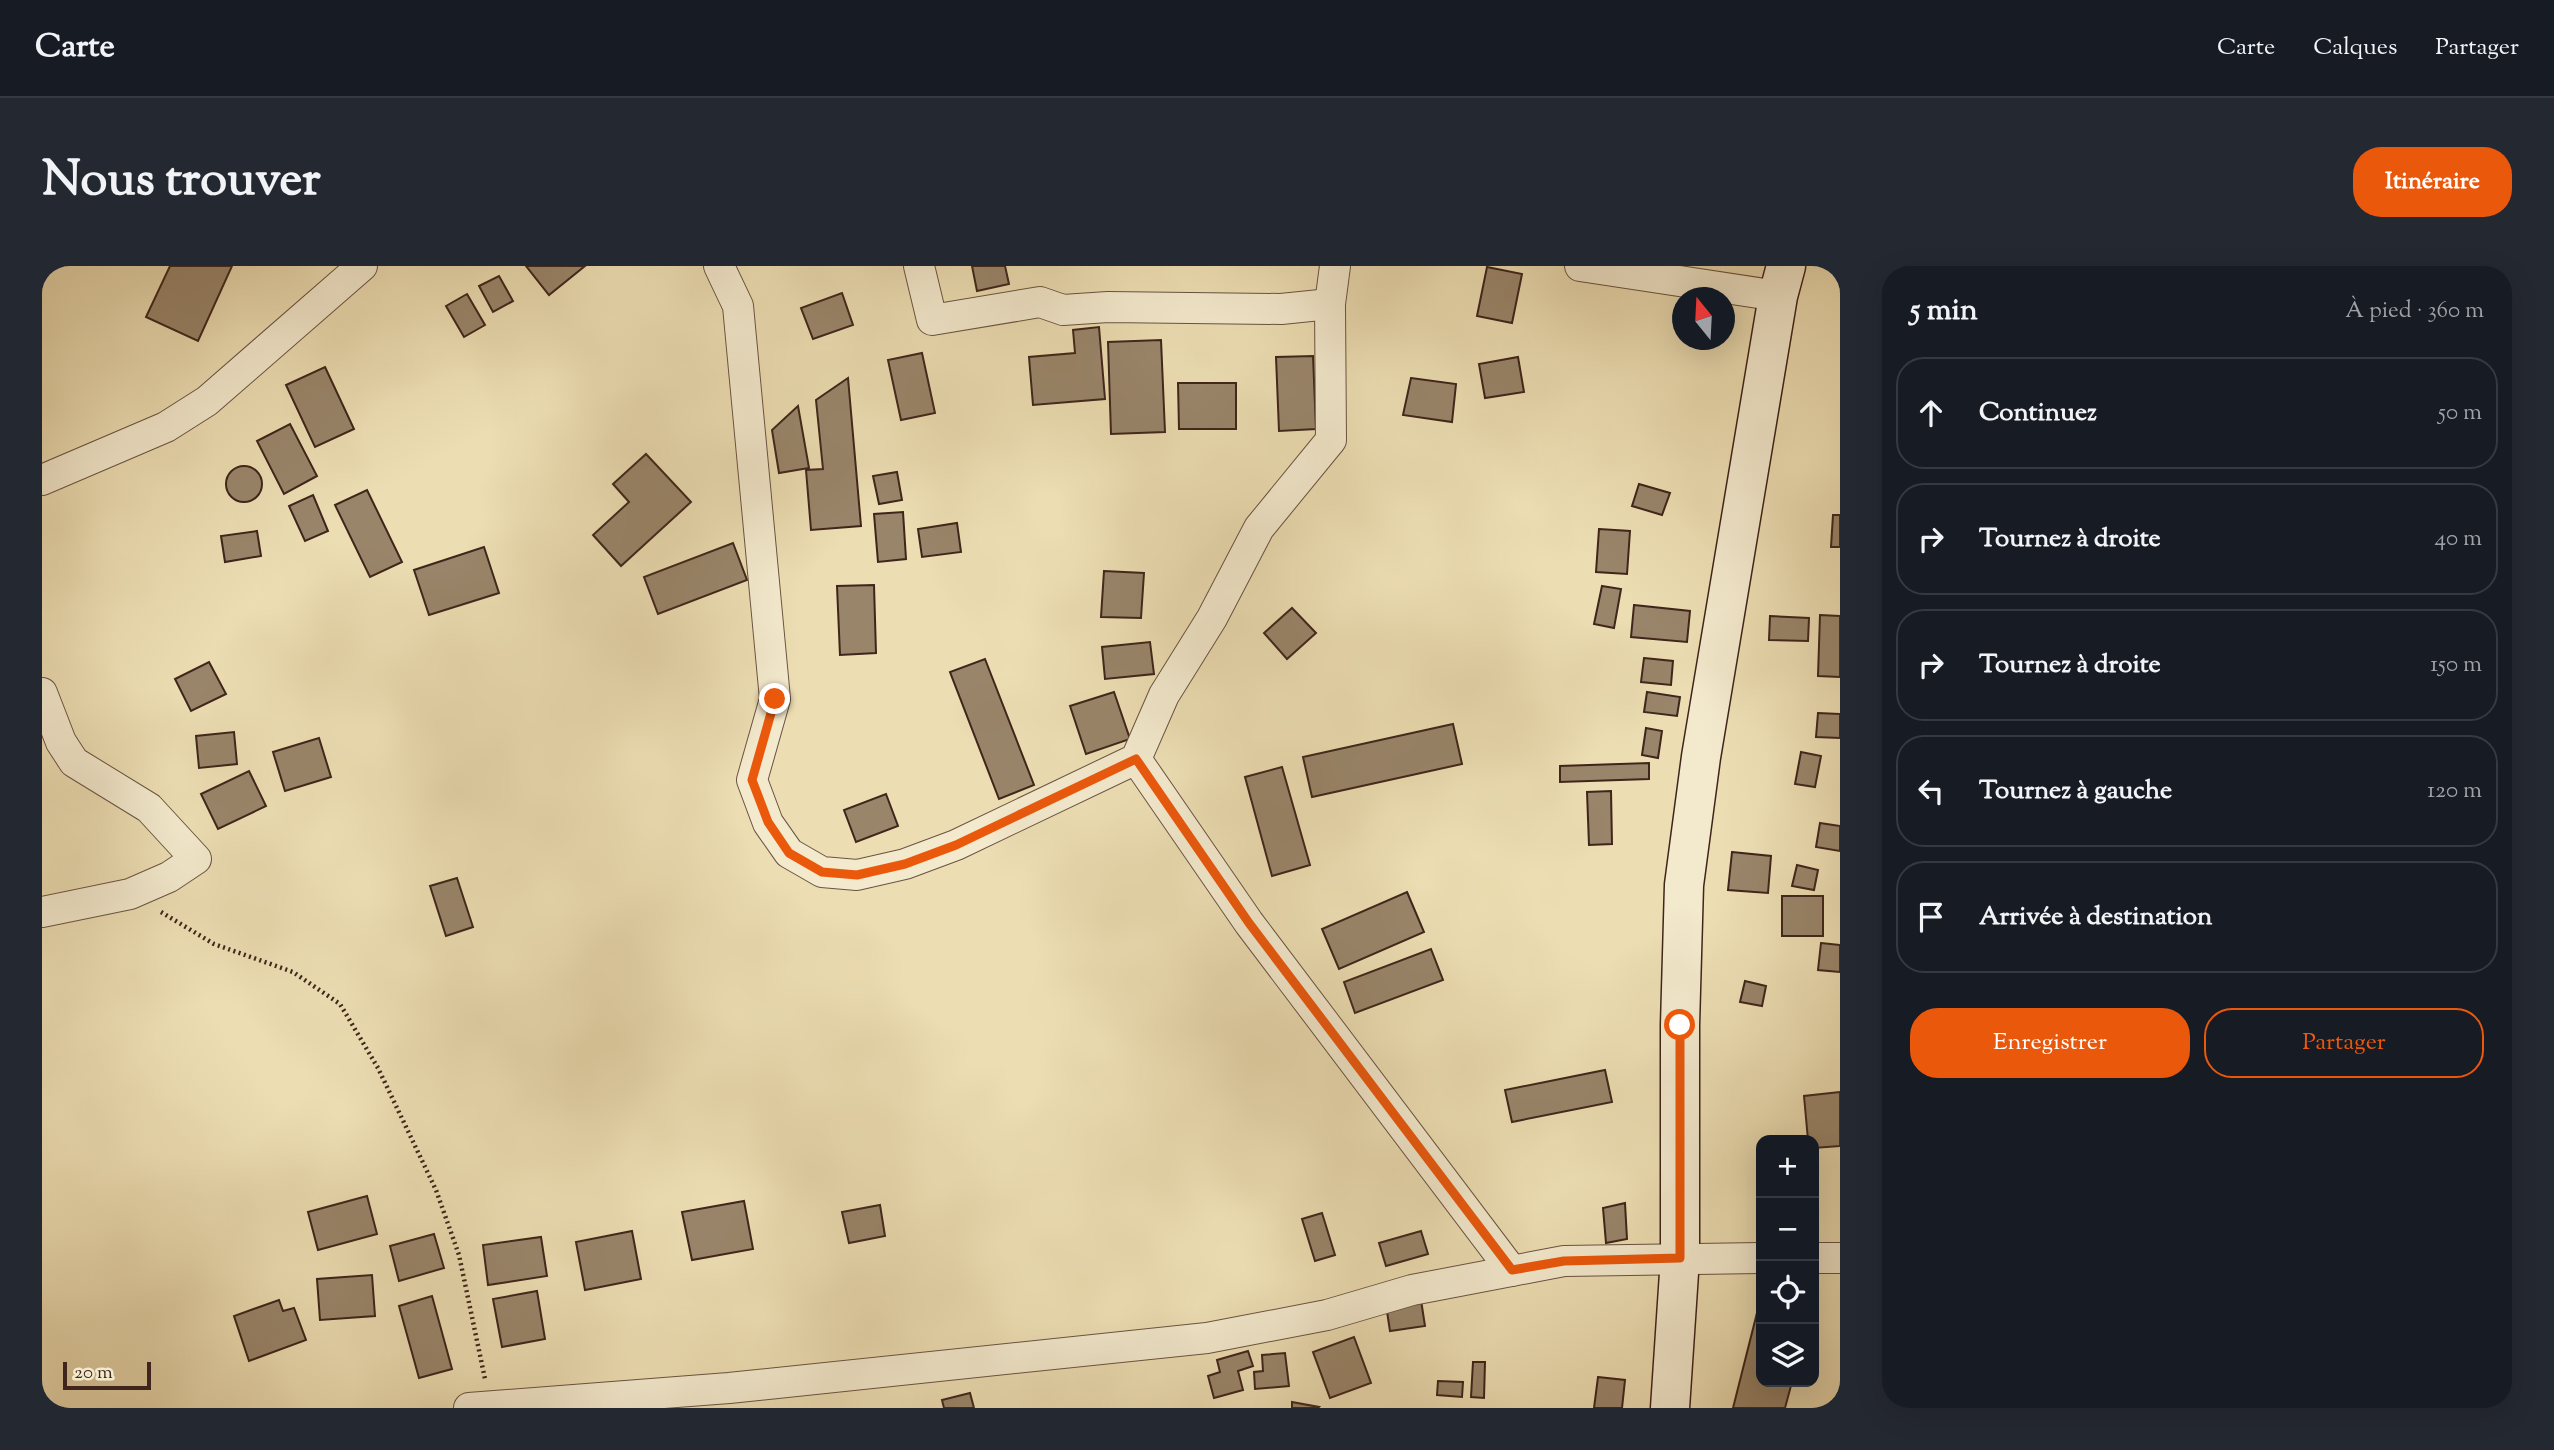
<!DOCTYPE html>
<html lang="fr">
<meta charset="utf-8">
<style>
body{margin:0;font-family:"Sorts Mill Goudy",serif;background:#242831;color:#f1f3f6}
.controls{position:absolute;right:21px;bottom:21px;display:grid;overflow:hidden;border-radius:14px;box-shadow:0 7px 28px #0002}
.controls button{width:63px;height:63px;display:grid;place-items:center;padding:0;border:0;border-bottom:2px solid #363941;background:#171b24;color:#f1f3f6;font:35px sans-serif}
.compass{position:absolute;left:1630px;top:21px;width:63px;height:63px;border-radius:50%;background:#171b24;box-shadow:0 7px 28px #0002;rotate:342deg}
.scale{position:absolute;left:21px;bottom:18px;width:88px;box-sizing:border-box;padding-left:7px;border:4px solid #3f251b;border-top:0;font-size:19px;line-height:24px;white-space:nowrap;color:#3f251b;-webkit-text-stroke:5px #f3e9cd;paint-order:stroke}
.stop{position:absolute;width:21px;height:21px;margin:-16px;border:5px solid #ea580c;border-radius:50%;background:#fff}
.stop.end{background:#ea580c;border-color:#fff;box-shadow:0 2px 7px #0008}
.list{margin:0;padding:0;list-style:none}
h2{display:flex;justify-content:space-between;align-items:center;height:91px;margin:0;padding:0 28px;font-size:30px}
h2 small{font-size:23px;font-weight:400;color:#9ea1a6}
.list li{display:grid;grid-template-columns:46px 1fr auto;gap:21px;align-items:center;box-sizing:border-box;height:112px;margin:0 14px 14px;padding:0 14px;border:2px solid #363941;border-radius:28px}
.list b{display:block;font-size:26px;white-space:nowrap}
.list em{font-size:23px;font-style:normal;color:#9ea1a6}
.actions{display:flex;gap:14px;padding:21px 28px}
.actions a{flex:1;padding:16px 0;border:2px solid #ea580c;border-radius:28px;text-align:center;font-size:24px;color:#ea580c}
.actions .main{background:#ea580c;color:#fff}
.icon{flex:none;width:38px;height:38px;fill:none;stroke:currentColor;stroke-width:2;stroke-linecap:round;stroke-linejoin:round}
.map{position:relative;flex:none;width:1798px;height:1142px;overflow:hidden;border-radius:28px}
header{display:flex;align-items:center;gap:42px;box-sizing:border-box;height:98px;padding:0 35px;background:#171b24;border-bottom:2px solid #363941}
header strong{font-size:33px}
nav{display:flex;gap:38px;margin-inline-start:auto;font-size:24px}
.intro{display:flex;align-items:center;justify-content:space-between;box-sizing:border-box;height:168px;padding:0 42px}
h1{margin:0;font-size:49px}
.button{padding:18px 32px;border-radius:28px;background:#ea580c;color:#fff;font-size:24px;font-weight:700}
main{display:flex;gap:42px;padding:0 42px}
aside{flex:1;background:#171b24;border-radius:28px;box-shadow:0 7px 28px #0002}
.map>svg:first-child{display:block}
</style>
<header>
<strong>Carte</strong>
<nav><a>Carte</a><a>Calques</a><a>Partager</a></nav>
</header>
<div class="intro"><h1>Nous trouver</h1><a class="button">Itinéraire</a></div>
<main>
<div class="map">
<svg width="1798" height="1142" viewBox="0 0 1798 1142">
<rect width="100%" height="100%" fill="#ecddb2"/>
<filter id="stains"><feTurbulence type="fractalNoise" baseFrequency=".00286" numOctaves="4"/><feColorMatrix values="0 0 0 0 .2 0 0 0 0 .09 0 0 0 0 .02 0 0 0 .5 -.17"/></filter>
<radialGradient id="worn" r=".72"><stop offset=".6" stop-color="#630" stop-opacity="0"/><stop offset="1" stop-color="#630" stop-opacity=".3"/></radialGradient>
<g fill="#99856a" stroke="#3f251b" stroke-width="2">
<path d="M128 0H190L156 75 104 51Z"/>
<path d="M484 0H543L507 29Z"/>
<path d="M930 0H963L967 18 935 25Z"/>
<path d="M1445 1 1480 8 1470 57 1435 50Z"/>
<path d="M457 10 471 35 451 46 437 20Z"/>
<path d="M800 27 811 59 771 73 759 42Z"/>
<path d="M425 28 443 59 422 71 404 40Z"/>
<path d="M1057 61 1063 133 991 139 987 91 1033 87 1031 64Z"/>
<path d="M1119 74 1123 166 1069 168 1066 76Z"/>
<path d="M880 87 893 147 859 154 846 94Z"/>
<path d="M1271 90 1274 163 1237 165 1234 91Z"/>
<path d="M1476 91 1482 126 1443 132 1437 98Z"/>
<path d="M283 101 312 163 273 181 244 119Z"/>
<path d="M806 112 819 260 769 264 764 204 781 203 774 134Z"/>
<path d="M1369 112 1414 118 1410 156 1361 149Z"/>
<path d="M1136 117H1194V163H1137Z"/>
<path d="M756 140 767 202 737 207 730 164Z"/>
<path d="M248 158 275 210 242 228 215 175Z"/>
<path d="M604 188 649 236 579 300 551 269 587 236 571 218Z"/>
<circle cx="202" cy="218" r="18"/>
<path d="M855 206 860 234 837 238 831 210Z"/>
<path d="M1597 218 1628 227 1620 249 1590 240Z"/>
<path d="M325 224 360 296 328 311 293 239Z"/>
<path d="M271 229 286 265 263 275 247 240Z"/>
<path d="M861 246 864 293 836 296 832 248Z"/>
<path d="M1791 249H1798V281H1789Z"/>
<path d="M915 257 919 286 880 291 876 263Z"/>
<path d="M1557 263 1588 265 1585 308 1554 306Z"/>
<path d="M215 265 219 290 183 296 179 270Z"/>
<path d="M691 277 705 314 616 348 602 311Z"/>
<path d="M442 281 457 327 387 349 372 304Z"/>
<path d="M1062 305 1102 307 1099 352 1059 351Z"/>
<path d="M832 319 834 387 798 389 795 320Z"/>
<path d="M1560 320 1579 323 1572 362 1552 358Z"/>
<path d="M1592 339 1648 345 1645 376 1589 371Z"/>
<path d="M1250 342 1274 367 1245 393 1222 367Z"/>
<path d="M1778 349 1798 350V411L1776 410Z"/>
<path d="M1728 350 1767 352 1766 375 1727 374Z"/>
<path d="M1108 376 1112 408 1063 413 1060 381Z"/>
<path d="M1602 392 1631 395 1629 419 1599 416Z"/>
<path d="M943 393 992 519 957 533 908 406Z"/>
<path d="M167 396 184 428 149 445 133 413Z"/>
<path d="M1072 426 1088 473 1044 488 1028 440Z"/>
<path d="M1605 426 1638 431 1635 450 1602 446Z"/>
<path d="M1776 447 1798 448V472L1774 471Z"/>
<path d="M1411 458 1420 498 1270 531 1261 491Z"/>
<path d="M1604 462 1620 465 1616 492 1600 489Z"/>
<path d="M192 466 195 498 157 502 154 470Z"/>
<path d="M277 472 289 511 243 525 231 486Z"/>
<path d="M1759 486 1779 490 1773 521 1753 518Z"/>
<path d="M1607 497V513L1518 516V500Z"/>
<path d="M1240 501 1268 599 1230 610 1203 511Z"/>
<path d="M207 505 224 540 176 563 159 528Z"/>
<path d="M1569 525 1570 578 1547 579 1545 526Z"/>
<path d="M844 528 856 560 814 576 802 544Z"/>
<path d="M1778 557 1798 560V585L1774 581Z"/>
<path d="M1690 586 1729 590 1726 627 1686 624Z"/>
<path d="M1755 599 1776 604 1772 624 1750 620Z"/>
<path d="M415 612 431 661 404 670 388 620Z"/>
<path d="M1365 626 1382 666 1297 703 1280 663Z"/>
<rect x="1740" y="630" width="41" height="40"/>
<path d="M1779 677 1798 679V706L1776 704Z"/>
<path d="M1389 683 1401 714 1313 747 1302 716Z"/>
<path d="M1703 715 1724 720 1720 740 1698 736Z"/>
<path d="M1563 804 1570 836 1470 856 1463 824Z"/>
<path d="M1798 826V880L1772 882V874H1766L1762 830Z"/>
<path d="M325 930 335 968 276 984 266 946Z"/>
<path d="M702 935 711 983 650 994 640 946Z"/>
<path d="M1583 937 1585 973 1564 977 1561 942Z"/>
<path d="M838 939 843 970 807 977 800 946Z"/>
<path d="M1280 947 1293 989 1273 995 1260 953Z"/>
<path d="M590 965 599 1013 543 1024 534 976Z"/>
<path d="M1379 965 1386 988 1344 1000 1337 977Z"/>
<path d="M392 968 402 1002 357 1015 348 980Z"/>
<path d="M499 971 505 1010 446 1019 441 979Z"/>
<path d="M330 1009 333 1050 278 1054 275 1013Z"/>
<path d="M495 1025 503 1073 460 1081 451 1033Z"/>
<path d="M390 1030 410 1103 377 1112 357 1040Z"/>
<path d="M1719 1031V1116H1750L1743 1142H1691Z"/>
<path d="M237 1034 241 1045 252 1042 264 1074 207 1095 192 1050Z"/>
<path d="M1379 1034 1383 1060 1348 1065 1344 1039Z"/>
<path d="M1312 1071 1329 1117 1288 1132 1271 1086Z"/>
<path d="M1206 1085 1211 1100 1196 1105 1201 1124 1172 1132 1166 1110 1178 1106 1175 1094Z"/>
<path d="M1243 1087 1247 1120 1213 1123 1212 1106 1221 1105 1220 1089Z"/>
<path d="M1431 1096H1443L1442 1132 1429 1131Z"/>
<path d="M1556 1111 1583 1114 1580 1142H1552Z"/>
<path d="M1396 1115 1421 1116 1420 1131 1395 1129Z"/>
<path d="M928 1127 932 1142H902L900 1134Z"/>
<path d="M1250 1136 1277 1141 1276 1142H1250Z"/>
</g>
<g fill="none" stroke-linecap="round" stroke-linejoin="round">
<defs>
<g id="street">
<path d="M677 0 696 40 733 433 710 514 726 557 747 587 780 606 815 609 863 598 914 579 1094 493 1122 429 1170 352 1217 262 1289 174 1288 38 1293 0"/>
<path d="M877 0 890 54 998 36 1021 44 1066 41 1239 43 1288 38"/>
<path d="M1538 0 1736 30"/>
<path d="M0 214 124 161 165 135 320 0"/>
<path d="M0 427 19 476 32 496 107 542 154 593 127 611 88 628 0 646"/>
<path d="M1094 493 1207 657 1470 1005"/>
<path d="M1772 992H1798"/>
<path d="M427 1142 687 1122 1165 1072 1285 1049 1370 1024 1522 995 1719 992"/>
</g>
<path id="secondary" d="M1628 1142 1638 992V759L1642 619 1659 491 1736 30 1744 0"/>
</defs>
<use href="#street" stroke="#6a5341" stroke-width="32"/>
<use href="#secondary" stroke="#3f251b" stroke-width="41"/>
<path stroke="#3f251b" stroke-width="4.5" stroke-dasharray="2 3.5" stroke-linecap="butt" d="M119 646 172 678 251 706 298 738 336 802 394 924 417 989 443 1113"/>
<use href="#street" stroke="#f3e9cd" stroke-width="30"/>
<use href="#secondary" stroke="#f3e9cd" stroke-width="38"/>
</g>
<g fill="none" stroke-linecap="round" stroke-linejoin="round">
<path stroke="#ea580c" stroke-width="9" d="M733 433 710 514 726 556 747 587 780 606 815 609 863 598 914 579 1094 493 1207 657 1470 1004 1522 995 1638 992V759"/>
</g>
<rect width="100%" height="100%" filter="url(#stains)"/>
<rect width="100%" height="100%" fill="url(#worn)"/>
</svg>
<div class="controls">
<button>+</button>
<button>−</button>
<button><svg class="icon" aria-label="locate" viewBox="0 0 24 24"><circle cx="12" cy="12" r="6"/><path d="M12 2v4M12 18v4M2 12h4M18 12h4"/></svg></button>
<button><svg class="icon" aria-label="layers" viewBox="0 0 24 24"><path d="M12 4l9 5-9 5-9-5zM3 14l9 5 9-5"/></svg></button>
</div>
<svg class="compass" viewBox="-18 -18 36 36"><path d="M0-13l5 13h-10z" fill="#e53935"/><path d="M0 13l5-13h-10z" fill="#9ea1a6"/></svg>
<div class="scale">20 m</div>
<div class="stop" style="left:1638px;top:759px"></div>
<div class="stop end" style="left:733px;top:433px"></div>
</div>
<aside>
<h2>5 min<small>À pied · 360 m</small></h2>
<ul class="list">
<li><svg class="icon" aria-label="ahead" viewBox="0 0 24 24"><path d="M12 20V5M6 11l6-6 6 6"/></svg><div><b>Continuez</b></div><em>50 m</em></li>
<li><svg class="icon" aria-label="right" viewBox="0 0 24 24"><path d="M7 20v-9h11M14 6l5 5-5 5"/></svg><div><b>Tournez à droite</b></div><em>40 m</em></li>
<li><svg class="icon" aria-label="right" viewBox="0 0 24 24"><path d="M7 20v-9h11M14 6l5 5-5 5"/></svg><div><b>Tournez à droite</b></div><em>150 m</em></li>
<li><svg class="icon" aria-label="left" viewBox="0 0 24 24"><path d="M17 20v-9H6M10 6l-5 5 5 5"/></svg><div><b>Tournez à gauche</b></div><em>120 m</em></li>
<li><svg class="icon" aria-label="arrive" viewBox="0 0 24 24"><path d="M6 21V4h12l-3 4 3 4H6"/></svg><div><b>Arrivée à destination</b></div></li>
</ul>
<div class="actions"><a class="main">Enregistrer</a><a>Partager</a></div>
</aside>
</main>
